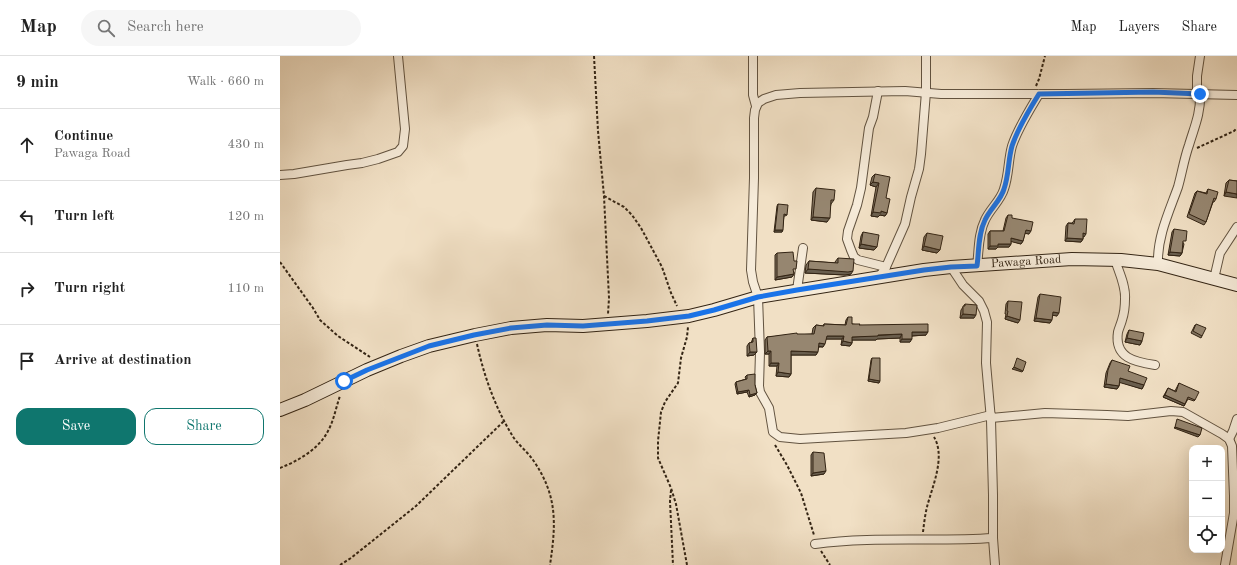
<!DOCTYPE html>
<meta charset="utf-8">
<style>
body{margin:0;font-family:"Old Standard TT",serif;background:#f6f6f6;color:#222}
.controls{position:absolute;right:12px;bottom:12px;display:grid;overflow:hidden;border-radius:8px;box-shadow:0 4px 16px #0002}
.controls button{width:36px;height:36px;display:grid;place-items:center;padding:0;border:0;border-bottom:1px solid #e0e0e0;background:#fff;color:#222;font:20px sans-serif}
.stop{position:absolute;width:12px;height:12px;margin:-9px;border:3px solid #1a73e8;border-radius:50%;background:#fff}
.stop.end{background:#1a73e8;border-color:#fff;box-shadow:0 1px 4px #0008}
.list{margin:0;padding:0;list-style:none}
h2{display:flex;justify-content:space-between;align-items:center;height:52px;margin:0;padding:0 16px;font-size:17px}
h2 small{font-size:13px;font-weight:400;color:#767676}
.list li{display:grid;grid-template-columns:26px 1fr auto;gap:12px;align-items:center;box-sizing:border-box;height:72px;padding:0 16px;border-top:1px solid #e0e0e0}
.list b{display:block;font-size:15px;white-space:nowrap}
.list p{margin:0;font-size:13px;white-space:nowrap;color:#767676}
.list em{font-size:13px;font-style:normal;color:#767676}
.actions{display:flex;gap:8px;padding:12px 16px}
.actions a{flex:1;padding:9px 0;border:1px solid #0f766e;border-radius:12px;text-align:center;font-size:14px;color:#0f766e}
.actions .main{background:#0f766e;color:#fff}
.icon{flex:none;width:22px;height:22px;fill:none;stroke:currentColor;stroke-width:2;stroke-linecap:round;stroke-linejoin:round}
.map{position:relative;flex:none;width:957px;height:509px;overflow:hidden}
header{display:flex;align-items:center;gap:24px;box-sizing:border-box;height:56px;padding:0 20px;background:#fff;border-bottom:1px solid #e0e0e0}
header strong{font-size:19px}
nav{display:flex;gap:22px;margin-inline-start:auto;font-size:14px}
.search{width:280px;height:36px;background:#f6f6f6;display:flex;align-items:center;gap:10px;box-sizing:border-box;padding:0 14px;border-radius:22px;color:#767676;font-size:15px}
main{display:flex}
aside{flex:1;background:#fff}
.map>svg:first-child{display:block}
</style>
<header>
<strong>Map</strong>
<div class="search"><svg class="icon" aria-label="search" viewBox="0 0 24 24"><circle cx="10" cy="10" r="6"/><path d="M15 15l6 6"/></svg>Search here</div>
<nav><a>Map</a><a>Layers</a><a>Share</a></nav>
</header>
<main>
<aside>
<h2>9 min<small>Walk · 660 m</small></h2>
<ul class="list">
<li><svg class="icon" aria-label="ahead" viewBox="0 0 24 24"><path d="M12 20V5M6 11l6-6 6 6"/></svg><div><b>Continue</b><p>Pawaga Road</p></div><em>430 m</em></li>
<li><svg class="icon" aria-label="left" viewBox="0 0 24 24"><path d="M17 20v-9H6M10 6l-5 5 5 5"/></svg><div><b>Turn left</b></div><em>120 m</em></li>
<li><svg class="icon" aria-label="right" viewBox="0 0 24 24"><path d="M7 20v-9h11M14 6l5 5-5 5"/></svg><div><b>Turn right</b></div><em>110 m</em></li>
<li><svg class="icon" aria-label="arrive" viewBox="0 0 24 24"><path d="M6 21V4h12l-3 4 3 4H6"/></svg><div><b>Arrive at destination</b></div></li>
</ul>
<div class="actions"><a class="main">Save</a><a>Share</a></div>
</aside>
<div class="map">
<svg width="957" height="509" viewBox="0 0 957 509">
<rect width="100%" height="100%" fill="#f1e0c5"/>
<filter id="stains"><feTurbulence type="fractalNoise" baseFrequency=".005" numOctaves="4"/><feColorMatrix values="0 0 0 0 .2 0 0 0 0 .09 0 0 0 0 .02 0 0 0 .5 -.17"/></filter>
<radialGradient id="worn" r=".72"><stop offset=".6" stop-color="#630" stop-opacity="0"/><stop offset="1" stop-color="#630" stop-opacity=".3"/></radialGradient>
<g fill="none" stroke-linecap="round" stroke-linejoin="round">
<defs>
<g id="minor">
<path d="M473 0V39L476 50"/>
<path d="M598 35 593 61 589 72 581 132 577 149 568 175 567 183 571 194 574 201 578 204 606 211"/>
<path d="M917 38V20L920 0"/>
<path d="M0 119 14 118 67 109 82 107 98 103 118 96 123 90 125 73 118 0"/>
<path d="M835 204C839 216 846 230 845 243 845 250 844 258 842 264 841 268 839 272 838 276 834 302 855 306 875 309"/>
<path d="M878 208C877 181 889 156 898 131 902 117 904 103 909 89 914 72 921 57 920 38"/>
<path d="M697 210C699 195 698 178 705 164 710 153 721 144 724 133 729 119 728 104 732 90 738 72 749 55 759 38"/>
<path d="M671 211 683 229 699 245 704 255 707 266 706 307 711 364 713 439V482L715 509"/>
<path d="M599 221 606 211 625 168 631 141 639 113 641 98 646 36V0"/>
<path d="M934 223 940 197 957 171"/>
<path d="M517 234 523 192"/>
<path d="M711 359 658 372 626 377 520 383 500 381 493 376 489 352 480 336 479 330 480 296 478 241 473 226 471 214 474 122V62L475 54 478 47 484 43 496 39 520 37 625 35 661 38H786L873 37 957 39"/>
<path d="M711 362 765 357 827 359 848 360 891 355 903 356 942 378 949 383 952 390 954 440V457L945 509"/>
<path d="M949 383 953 375 957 363"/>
<path d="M535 488C594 480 654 486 713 482"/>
</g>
<g id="secondary">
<path id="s1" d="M0 354 25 344 87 314 121 300 149 290 195 279 231 272 267 269 303 270 367 265 409 260 434 254 478 241 644 214 671 211 792 203 841 204 878 208 957 229"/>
</g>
</defs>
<use href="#minor" stroke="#625340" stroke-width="10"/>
<use href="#secondary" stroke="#332414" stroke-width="14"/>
<g stroke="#332414" stroke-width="2" stroke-dasharray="3 2" stroke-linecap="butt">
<path d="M314 0 318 75 324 140 329 242 328 258"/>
<path d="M756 30 759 23 765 0"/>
<path d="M917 92 954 75 957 72"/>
<path d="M324 140 344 151 352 159 361 172 382 211 391 237 397 250"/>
<path d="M0 206 33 252 40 264 58 280 90 301"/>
<path d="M197 288C204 320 215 351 232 379 237 388 247 395 253 404 278 440 276 468 270 509"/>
<path d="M495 389 507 409 521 437 534 479"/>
<path d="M0 412C18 405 39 393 48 375 54 364 56 351 60 340"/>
<path d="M391 434 390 445 393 509"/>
<path d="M643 476C644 468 645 459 647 451 652 431 666 401 654 381"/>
<path d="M541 495 550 509"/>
<path d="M60 509 71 502 136 450 224 365"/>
<path d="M407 509 396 448 391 432 378 402V385L381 356 385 346 398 327 401 302 407 281 408 271"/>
</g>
<use href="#minor" stroke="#f6ebd9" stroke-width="8"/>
<use href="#secondary" stroke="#f6ebd9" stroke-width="12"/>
</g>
<g fill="#817360" stroke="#332414">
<path d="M595 118 606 142 607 157 605 160 600 159 598 161 591 160 596 131 590 129 592 121Z"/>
<path d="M949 124 957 125 944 140 946 127Z"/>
<path d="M536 132 554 144 551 148 547 166 531 164 533 136Z"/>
<path d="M928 133 936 143 934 146H933L926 166 924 169 907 161 915 137 917 135 926 137Z"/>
<path d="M498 148 507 159 505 160H504L502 176H494L497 150Z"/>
<path d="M728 159 749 178 745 177 743 185 741 188 731 185V188L729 191H718L716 193H708V178L710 175H723L726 162Z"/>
<path d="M795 163 804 181 803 180V183L801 186 785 185 786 170 788 167H792L793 166Z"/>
<path d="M894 173 904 188 902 197 900 200 888 199 892 176Z"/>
<path d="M583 176 597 191 594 194 579 192 581 180Z"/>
<path d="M647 177 660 194 657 197 642 194 644 181Z"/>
<path d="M497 197 514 216V218L512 221 495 224V199Z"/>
<path d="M558 202 571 218 565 219 525 217 526 209 529 205 555 207V206Z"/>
<path d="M760 238 777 260 773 259 770 267 754 265 758 241Z"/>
<path d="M728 245 738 267 725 263 726 258H725L726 248Z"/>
<path d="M685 248 694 262H680L681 254Z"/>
<path d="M568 261 572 268 646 279 632 280 630 286H620V282L597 283 596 284H572V287L570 290 561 289 562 283H546L543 291H539L536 299H511V318L509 321 496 320 497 310H489V298H485V284L487 281 532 278 533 272 536 269 543 270 544 268 565 269 566 264Z"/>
<path d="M915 269 922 280 921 282 911 277Z"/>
<path d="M849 274 862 285 860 289 845 286 847 278Z"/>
<path d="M473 282 474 299 467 300V290L469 287H471Z"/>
<path d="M592 302 599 327 588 325 591 304Z"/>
<path d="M832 304 848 315 864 329 862 333 840 326 839 330 837 333 824 331 826 317 830 307Z"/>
<path d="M467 319 475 329 477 337 475 339 469 341 467 336 457 338 455 328 456 326 466 323 465 321Z"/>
<path d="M899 327 915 344 914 345 908 343 904 350 883 341 888 332 895 335Z"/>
<path d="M533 396 544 418 531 420V399Z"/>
</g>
<g fill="#695e4e" stroke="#332414">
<path d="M593 126 599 127 596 131 590 129Z"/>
<path d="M946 136 957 138V142L944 140Z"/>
<path d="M601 155 607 157 605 160 600 159 598 161 591 160 593 156Z"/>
<path d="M533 161 550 162 547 166 531 164Z"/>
<path d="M495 174H503L502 176H494Z"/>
<path d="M746 174 751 175 749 178 743 177Z"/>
<path d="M803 177 806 178 804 181 801 180Z"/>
<path d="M731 182 743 185 741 188 729 185Z"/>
<path d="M787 182 803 183 801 186 785 185Z"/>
<path d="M581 188 597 191 594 194 579 192Z"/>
<path d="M718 188H731L729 191H718L716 193H708L710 190Z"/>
<path d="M644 190 660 194 657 197 642 194Z"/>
<path d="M890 196 902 197 900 200 888 199Z"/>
<path d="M528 213 573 215 571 218 565 219 525 217Z"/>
<path d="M514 218 512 221 495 224 497 221Z"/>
<path d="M773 256 779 257 777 260 771 259Z"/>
<path d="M683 258 696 259 694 262H680Z"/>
<path d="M727 260 740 264 738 267 725 263Z"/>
<path d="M756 262 772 264 770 267 754 265Z"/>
<path d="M632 276H648L646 279 630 280Z"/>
<path d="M622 278 620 282 597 283 596 284H570L572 281Z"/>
<path d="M547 280H564L562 283H544Z"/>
<path d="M847 282 862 285 860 289 845 286Z"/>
<path d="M622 283H632L630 286H620Z"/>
<path d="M563 285 572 287 570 290 561 289Z"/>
<path d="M539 287 545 288 543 291 537 290Z"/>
<path d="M488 295H491L489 298H485Z"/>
<path d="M511 295 538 296 536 299H508Z"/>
<path d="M470 296H477L474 299 467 300Z"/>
<path d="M491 307H499L497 310H489Z"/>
<path d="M734 311 743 315 742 316 732 313Z"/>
<path d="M498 316 511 318 509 321 496 320Z"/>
<path d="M840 322 864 329 862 333 838 326Z"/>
<path d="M589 323 600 325 599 327 588 325Z"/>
<path d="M826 328 839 330 837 333 824 331Z"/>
<path d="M469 334 467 336 457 338 458 336Z"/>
<path d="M477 337 475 339 469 341 470 339Z"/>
<path d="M885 339 905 348 904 350 883 341Z"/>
<path d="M895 371 920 379 918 381 894 372Z"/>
<path d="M546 415 544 418 531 420 533 417Z"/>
</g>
<g fill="#968670" stroke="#332414">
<path d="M595 118 610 121 606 142 610 143 607 157 601 155V157L593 156 599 127 593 126Z"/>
<path d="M949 124 957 125V138L946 136Z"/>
<path d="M536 132 555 134 554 144H551L550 162 533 161Z"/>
<path d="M928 133 938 136 936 143 934 142 926 166 909 158 917 135 927 138Z"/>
<path d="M498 148 508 149 507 159 504 158 503 174H495Z"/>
<path d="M728 159H732V162L753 166 751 175 746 174 743 185 731 182V188H718V190H710V175H724Z"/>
<path d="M795 163H807L806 178 803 177V183L787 182 788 167 794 168Z"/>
<path d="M894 173 907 175 906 185H903L902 197 890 196Z"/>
<path d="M583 176 599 179 597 191 581 188Z"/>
<path d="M647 177 663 180 660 194 644 190Z"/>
<path d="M513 196 514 205H517L516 213H513L514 218 497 221V197Z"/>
<path d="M558 202 574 203 573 215 568 216 528 213 529 205 558 207Z"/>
<path d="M760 238 781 241 779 257 773 256 772 264 756 262Z"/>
<path d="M728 245 742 246 740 264 727 260 728 255H727Z"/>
<path d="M685 248 697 249 696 259 683 258V250H685Z"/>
<path d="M568 261H572V268H580L579 269 648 268V276H632V283H622V278L598 279V280L572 281V287L563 285 564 280H547L545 288 539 287 538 296 511 295V318L498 316 499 307H491V295H488L487 281 517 277V278H534L536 269 544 270V268L566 269Z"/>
<path d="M916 268 926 272 922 280 913 275Z"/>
<path d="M849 274 864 277 862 285 847 282Z"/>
<path d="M473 282H476L477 296H470L469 287 473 286Z"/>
<path d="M592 302H600V325L589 323Z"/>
<path d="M737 302 746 306 743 315 734 311Z"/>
<path d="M832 304 850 310 848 315 867 322 864 329 840 322 839 330 826 328 828 314Z"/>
<path d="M475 318V329L477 337 470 339 469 334 458 336 456 326 467 323V319Z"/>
<path d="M899 327 919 336 915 344 908 341 905 348 885 339 888 332 896 336Z"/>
<path d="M897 363 922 372 920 379 895 371Z"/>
<path d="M533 396 544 397 546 415 533 417Z"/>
</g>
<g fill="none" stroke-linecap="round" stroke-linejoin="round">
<path stroke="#1a73e8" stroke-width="5" d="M64 325 87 314 149 290 194 279 231 272 267 269 303 270 367 265 409 260 434 254 478 241 517 234 644 214 671 211 697 210C699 195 698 178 705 164 710 153 721 144 724 133 729 119 728 104 732 90 738 72 749 54 759 38L873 36 920 38"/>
</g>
<g text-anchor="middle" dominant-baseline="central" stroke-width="3" stroke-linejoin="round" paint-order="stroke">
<g font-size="12" fill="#332414" stroke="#f6ebd9">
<text stroke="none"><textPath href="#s1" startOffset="767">Pawaga Road</textPath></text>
</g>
</g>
<rect width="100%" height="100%" filter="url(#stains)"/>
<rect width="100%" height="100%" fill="url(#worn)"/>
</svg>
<div class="controls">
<button>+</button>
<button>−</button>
<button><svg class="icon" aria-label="locate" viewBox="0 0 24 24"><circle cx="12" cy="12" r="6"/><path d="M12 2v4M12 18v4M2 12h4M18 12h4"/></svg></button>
</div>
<div class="stop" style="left:64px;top:325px"></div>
<div class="stop end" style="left:920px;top:38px"></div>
</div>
</main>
